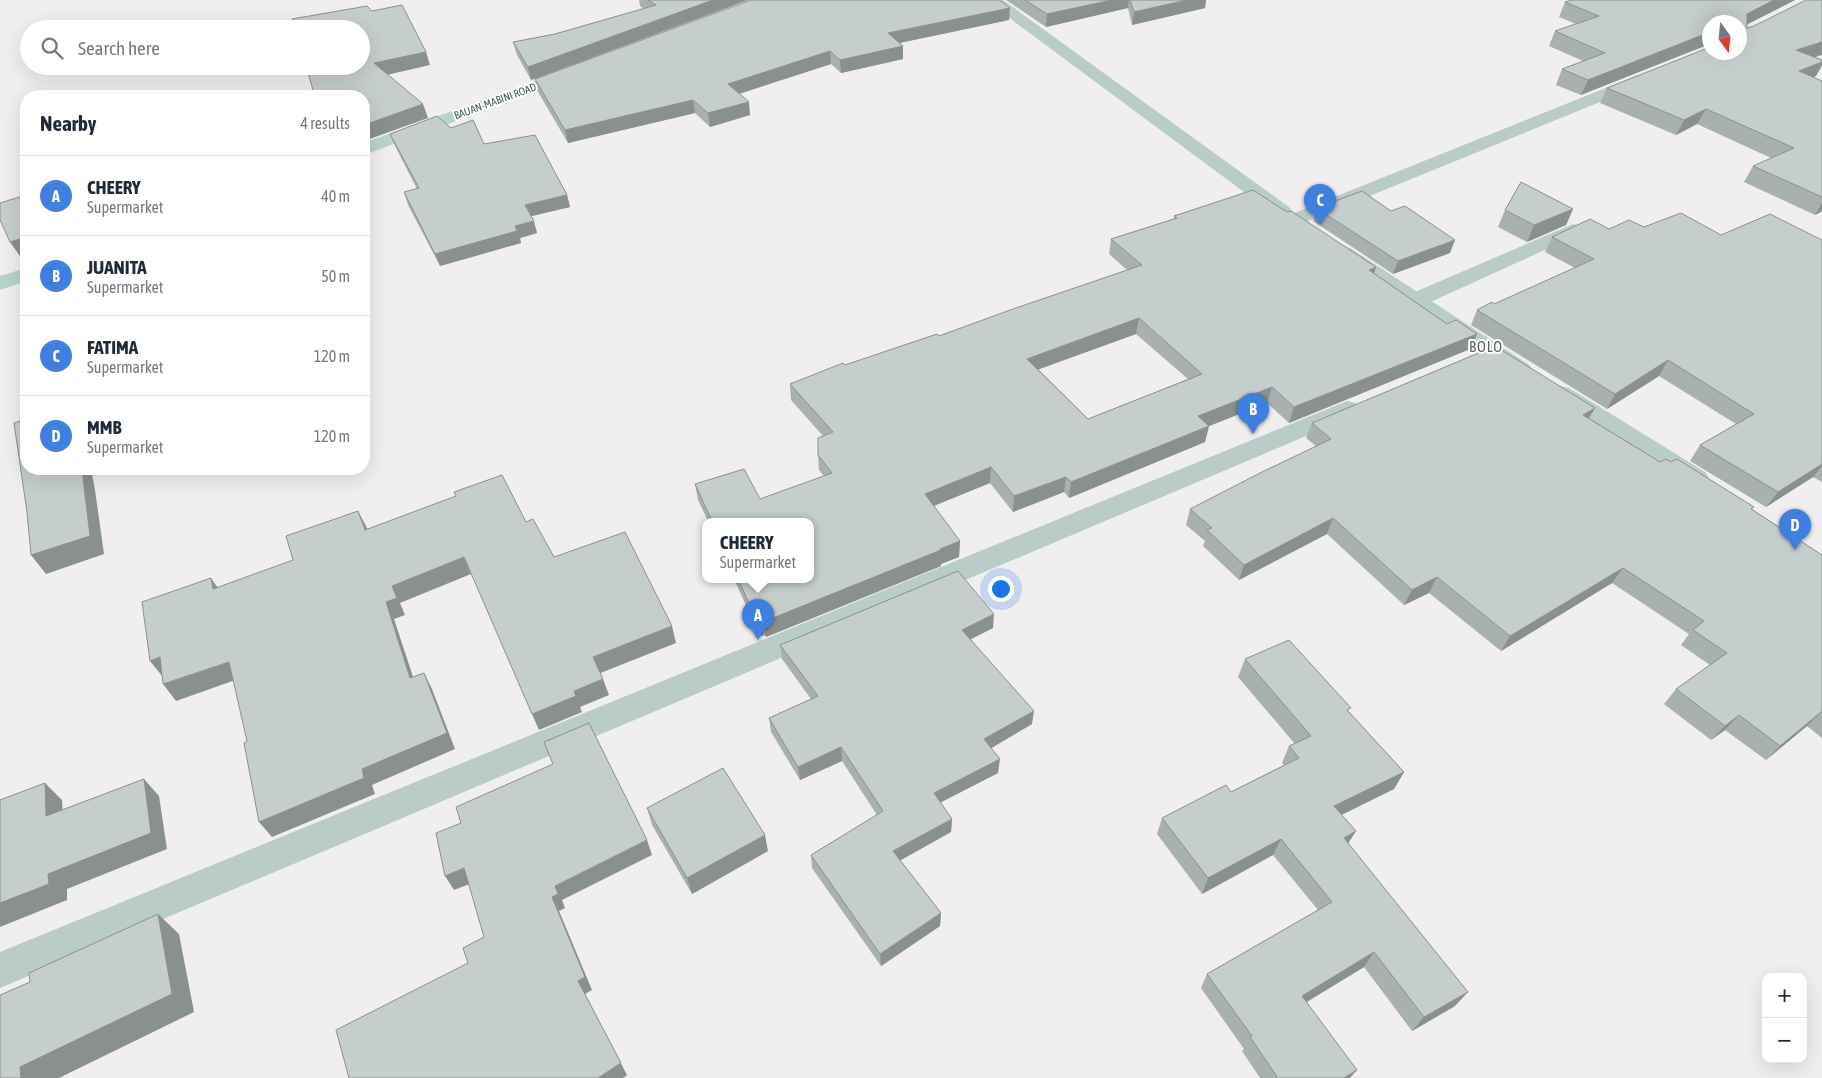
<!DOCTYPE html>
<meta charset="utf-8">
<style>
body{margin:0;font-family:"Asap Condensed",sans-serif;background:#f2f2f3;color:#1f2937}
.controls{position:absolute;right:15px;bottom:15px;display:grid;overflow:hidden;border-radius:10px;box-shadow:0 5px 20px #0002}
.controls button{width:45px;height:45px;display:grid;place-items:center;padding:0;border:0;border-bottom:1px solid #e0e1e3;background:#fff;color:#1f2937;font:25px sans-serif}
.compass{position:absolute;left:1702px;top:15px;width:45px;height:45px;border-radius:50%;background:#fff;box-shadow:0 5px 20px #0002;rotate:165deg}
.you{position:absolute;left:1000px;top:588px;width:18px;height:18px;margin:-12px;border:4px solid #fff;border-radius:50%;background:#1a73e8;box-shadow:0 0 0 8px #1a73e833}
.badge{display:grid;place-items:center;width:32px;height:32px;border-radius:50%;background:#111827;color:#fff;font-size:16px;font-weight:700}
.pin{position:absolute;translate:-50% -41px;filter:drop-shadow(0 1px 2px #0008)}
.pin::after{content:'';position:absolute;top:26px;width:18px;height:15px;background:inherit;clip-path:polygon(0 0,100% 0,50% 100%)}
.popup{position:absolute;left:702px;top:518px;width:112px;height:65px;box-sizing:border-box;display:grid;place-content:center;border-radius:10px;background:#fff;filter:drop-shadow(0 1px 4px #0005);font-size:16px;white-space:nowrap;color:#747a83}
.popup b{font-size:19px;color:#1f2937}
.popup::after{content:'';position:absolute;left:50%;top:100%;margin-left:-10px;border:10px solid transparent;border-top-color:#fff}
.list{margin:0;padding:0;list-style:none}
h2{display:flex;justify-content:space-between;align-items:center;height:65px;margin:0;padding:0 20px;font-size:21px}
h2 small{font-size:16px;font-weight:400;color:#747a83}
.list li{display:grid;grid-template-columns:32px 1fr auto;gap:15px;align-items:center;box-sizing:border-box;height:80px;padding:0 20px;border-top:1px solid #e0e1e3}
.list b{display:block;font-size:19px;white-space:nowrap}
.list p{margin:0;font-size:16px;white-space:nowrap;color:#747a83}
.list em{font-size:16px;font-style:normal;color:#747a83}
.icon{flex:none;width:28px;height:28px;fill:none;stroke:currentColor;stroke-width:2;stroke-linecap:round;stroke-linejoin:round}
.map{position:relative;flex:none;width:1822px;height:1078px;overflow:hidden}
.search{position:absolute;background:#fff;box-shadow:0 5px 20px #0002;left:20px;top:20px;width:350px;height:55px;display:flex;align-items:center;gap:12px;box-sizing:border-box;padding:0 18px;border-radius:28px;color:#747a83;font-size:19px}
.panel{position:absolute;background:#fff;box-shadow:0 5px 20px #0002;left:20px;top:90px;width:350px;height:385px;border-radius:20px}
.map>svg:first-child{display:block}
</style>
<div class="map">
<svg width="1822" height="1078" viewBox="0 0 1822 1078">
<rect width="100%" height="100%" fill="#f1eef0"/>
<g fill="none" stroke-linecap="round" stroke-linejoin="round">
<g fill="#b9ccc7" fill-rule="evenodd">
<path d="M1638 75 1644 76 1647 80 1644 84 1301 224 1294 226 1287 224 1284 220 1287 216Z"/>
<path d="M1573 224 1580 226 1583 230 1580 234 1424 305 1416 307 1408 305 1405 300 1408 295Z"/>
<path d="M1347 401 1356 403 1359 409 1356 415 0 988V952Z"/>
</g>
<g fill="#b9ccc7" fill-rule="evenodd">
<path d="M985 0H1003L1289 207 1292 211 1289 215 1282 217 1275 215Z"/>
<path d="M1343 246 1350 248 1528 364 1532 369 1528 374 1520 376 1512 374 1336 256 1332 252 1336 248Z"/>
<path d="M1560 386 1569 388 1705 472 1709 478 1705 484 1696 487 1687 484 1551 400 1548 394 1551 388Z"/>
</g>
<g fill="#b9d2cc" fill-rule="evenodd">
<path d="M571 68 577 69 580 73 577 77 364 155V143Z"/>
<path d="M26 268V281L0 290V276Z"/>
</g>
</g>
<g fill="#a9b1b0" fill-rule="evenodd">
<path d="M639 0H748L531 80 517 55 513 42 555 34 644 9 640 6Z"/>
<path d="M1006 0H1206L1205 8 1132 25 1128 8 1046 27Z"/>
<path d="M1795 0 1747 24V28L1822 60V65L1816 76 1813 77 1822 81V211L1815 215 1744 182 1753 166 1771 158 1697 124 1676 135 1600 103 1607 88 1740 52V22H1710L1581 95 1556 85 1562 69 1583 61 1549 46 1555 31 1576 24 1559 17 1565 2Z"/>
<path d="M1009 20 900 43 903 46V59L841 73 831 64 739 94 750 115 710 127 695 113 568 143 538 92 535 79Z"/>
<path d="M451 128 484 144 567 195 570 207 531 216 537 233 520 238 521 243 440 266 408 205 404 192 417 189 395 146 390 134Z"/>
<path d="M1316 208 1450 253 1393 274 1313 221Z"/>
<path d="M1573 209 1566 225 1527 242 1498 227 1505 210Z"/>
<path d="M1174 216 1374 273 1447 324 1477 334 1470 349 1289 423 1267 403 1209 426 1205 442 1069 498 1064 492 1013 512 990 483 933 506 960 541 959 557 941 564V566L766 637 764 635 760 636 734 579H810V521H708L698 500 695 484 760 499 824 476 819 470 818 455 823 436 791 400 790 384 845 365 939 336 1127 270 1109 254 1111 239 1174 219ZM1136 334 1188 379 1088 419 1038 369Z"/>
<path d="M1644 227 1721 235 1822 240V482L1813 477 1766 507 1690 461 1700 445 1736 424 1659 376 1607 409 1471 325 1477 310 1494 304 1575 268 1545 252 1552 237 1609 229Z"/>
<path d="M1589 418 1660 462 1752 509 1822 555V738L1807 726 1766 760 1725 730 1711 740 1664 704 1676 689 1710 665 1681 645 1689 634 1612 583 1501 651 1429 593 1404 605 1327 534 1239 580 1203 546 1205 541 1186 525 1190 509 1316 446 1306 438 1312 423Z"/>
<path d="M993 628 971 639 1032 724 991 748 998 773 940 803 952 819 951 832 900 860 941 913 940 926 881 966 812 868 811 855 877 815 842 761 800 780 771 732 769 718 811 699 782 659 780 645Z"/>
<path d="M1245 659 1349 712 1404 772 1394 789 1341 815 1348 844 1455 1006 1412 1031 1364 967 1307 1002 1350 1078H1260L1242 1051 1244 1049 1201 988 1207 974 1318 910 1273 855 1202 894 1157 834 1162 818 1231 792 1284 765 1282 763 1289 746 1295 744 1238 677Z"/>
<path d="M647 808 768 851 692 894 652 825Z"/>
</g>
<g fill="#8a9090">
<path d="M713 0H748L531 80 528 67Z"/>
<path d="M1112 0H1129L1128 8 1046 27 1047 14Z"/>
<path d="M1187 0H1206L1205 8 1132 25 1134 12Z"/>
<path d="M1774 0H1795L1740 28 1747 14Z"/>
<path d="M1010 8 1009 20 889 45 888 33Z"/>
<path d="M1710 32V44L1581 95 1588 80Z"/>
<path d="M1822 42V55L1788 65 1796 50Z"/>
<path d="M903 46V59L841 73 840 60Z"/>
<path d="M830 51 831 64 729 97 728 84Z"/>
<path d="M426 52 430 65 378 77 374 63Z"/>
<path d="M1822 62V65L1816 76 1790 87 1799 71Z"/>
<path d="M693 100 695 113 568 143 565 130Z"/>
<path d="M749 102 750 115 710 127 708 113Z"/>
<path d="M423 104 428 118 364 141V125Z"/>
<path d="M1706 109 1697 124 1676 135 1684 120Z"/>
<path d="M567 195 570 207 528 217 525 205Z"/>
<path d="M1822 203V211L1815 215Z"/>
<path d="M1573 209 1566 225 1527 242 1534 225Z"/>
<path d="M534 221 537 233 520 238 521 243 440 266 435 254 515 226Z"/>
<path d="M26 237V258L22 259 10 242Z"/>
<path d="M1455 240 1450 253 1393 274 1398 261Z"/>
<path d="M1376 267 1371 282 1369 270Z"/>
<path d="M1139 318 1136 334 1026 374 1027 359Z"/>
<path d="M1477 334 1470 349 1289 423 1294 407Z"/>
<path d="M1668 360 1659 376 1607 409 1615 394Z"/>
<path d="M1272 387 1267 403 1194 432 1198 416Z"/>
<path d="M1595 408 1586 423 1583 415Z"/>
<path d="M1209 426 1205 442 1069 498 1071 482Z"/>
<path d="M1822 464V466L1813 477 1766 507 1778 492Z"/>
<path d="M991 467 990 483 924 510 925 494Z"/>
<path d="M82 469H91L95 490 104 554 46 574 31 555Z"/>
<path d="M1066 477 1064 492 1013 512 1014 496Z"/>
<path d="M358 511 367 528 374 548 365 530Z"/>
<path d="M1333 518 1327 534 1239 580 1244 565Z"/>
<path d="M960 541 959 557 941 564V566L766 637 763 622Z"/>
<path d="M464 557 471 574 400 603 405 615 394 619 419 695 410 678 386 602 392 586Z"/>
<path d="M1623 568 1612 583 1501 651 1510 636Z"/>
<path d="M1437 577 1429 593 1404 605 1412 590Z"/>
<path d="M211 578 223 595 213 589Z"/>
<path d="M994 614 993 628 961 644 962 630Z"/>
<path d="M762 619 764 635 760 636 757 621Z"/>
<path d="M672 626 676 643 598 674 593 657Z"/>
<path d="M160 657 163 677 150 661Z"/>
<path d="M229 662 241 678 176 701 163 684Z"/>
<path d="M424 673 432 689 455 749 372 785 375 794 272 837 259 822 362 769Z"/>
<path d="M603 679 609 695 580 707 582 712 539 730 532 714 574 691Z"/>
<path d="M1034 711 1032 724 983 753 984 739Z"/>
<path d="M1821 712 1807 726 1766 760 1780 746Z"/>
<path d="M1739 715 1725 730 1711 740 1725 726Z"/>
<path d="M841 747 842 761 800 780 798 767Z"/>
<path d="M1000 759 998 773 933 806 934 793Z"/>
<path d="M1404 772 1394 789 1325 823 1334 806Z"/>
<path d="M144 779 159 796 167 849 67 889V900L0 927V903L48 874Z"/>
<path d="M45 783 62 800 64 833 46 816Z"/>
<path d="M952 819 951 832 894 864 893 851Z"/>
<path d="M1356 831 1346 847 1344 838Z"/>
<path d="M765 835 768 851 692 894 687 878Z"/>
<path d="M1281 839 1273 855 1202 894 1208 878Z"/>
<path d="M647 840 652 855 562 900 565 908 559 911 592 990 585 994 627 1075 623 1078H598L578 981 552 897 555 886Z"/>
<path d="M464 868 472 883 454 890 445 876Z"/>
<path d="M941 913 940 926 881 966 880 954Z"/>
<path d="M158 914 179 934 194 1012 59 1078H21L20 1067Z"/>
<path d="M1374 952 1364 967 1293 1010 1302 996Z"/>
<path d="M1468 992 1455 1006 1412 1031 1424 1017Z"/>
<path d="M1357 1070 1350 1078H1344Z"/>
</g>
<g fill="#c5cecd" stroke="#8a9090" fill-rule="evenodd">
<path d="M648 0H713L528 67 513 42 555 34 656 5Z"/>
<path d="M751 0H999L1010 8 888 33 903 46 840 60 830 51 728 84 749 102 708 113 693 100 565 130 535 79Z"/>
<path d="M1025 0H1112L1047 14Z"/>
<path d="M1130 0H1187L1134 12Z"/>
<path d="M1572 0H1774L1747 14V28L1754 26 1806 0H1822V42L1796 50 1822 60V62L1799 71 1822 81V197L1753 166 1794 148 1706 109 1684 120 1607 88 1710 47V52H1740V22H1710V32L1588 80 1562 69 1605 53 1555 31 1599 16 1565 2Z"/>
<path d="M402 5 426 52 374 63 423 104 364 125V96H288L313 90 306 66H361V29H295L292 19 367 6 372 11Z"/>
<path d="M437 116 451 128 473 120 484 144 535 135 567 195 525 205 534 221 515 226 517 231 435 254 404 192 419 188 390 134Z"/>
<path d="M1521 182 1573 209 1534 225 1505 210Z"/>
<path d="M1253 190 1287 212 1291 211 1376 267 1369 270 1447 324 1456 320 1477 334 1294 407 1272 387 1198 416 1209 426 1071 482 1066 477 1014 496 991 467 925 494 960 541 940 549 941 550 763 622 762 619 757 621 738 579H810V521H712L695 484 744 469 760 499 832 473 818 455V438L833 432 790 384 843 363 845 365 937 334 939 336 1010 310 1142 265 1111 239 1177 218 1174 216ZM1139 318 1202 374 1088 419 1027 359Z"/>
<path d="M1362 191 1391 211 1405 206 1455 240 1398 261 1316 208Z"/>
<path d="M26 195V237L10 242 0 220V203Z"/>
<path d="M1681 213 1721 235 1770 214 1822 240V464L1778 492 1700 445 1754 414 1668 360 1615 394 1477 310 1492 302 1494 304 1594 259 1552 237 1590 219 1609 229 1629 220 1644 227Z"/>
<path d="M1495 346 1595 408 1583 415 1660 462 1666 459 1671 462 1677 459 1754 507 1751 509 1822 555V712H1821L1780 746 1739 715 1725 726 1676 689 1727 653 1693 630 1704 621 1623 568 1510 636 1437 577 1412 590 1333 518 1244 565 1207 530 1212 528 1190 509 1262 472 1331 439 1312 423Z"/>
<path d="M26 419V469H82L90 536 31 555 27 512 14 423Z"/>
<path d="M502 475 526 522 533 519 554 557 625 532 672 626 593 657 603 679 574 691 576 696 532 714 464 557 392 586 397 598 386 602 410 678 424 673 447 733 362 769 364 778 259 822 244 743 247 741 229 662 163 684 160 657 150 661 142 602 211 578 213 589 293 560 286 536 358 511 365 530 456 496 454 492Z"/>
<path d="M958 571 994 614 962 630 1034 711 984 739 1000 759 934 793 952 819 893 851 941 913 880 954 811 855 883 811 841 747 798 767 769 718 818 696 780 645Z"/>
<path d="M1289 640 1351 708 1347 710 1404 772 1334 806 1356 831 1344 838 1468 992 1424 1017 1374 952 1302 996 1357 1070 1344 1078H1278L1250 1037 1252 1036 1207 974 1332 902 1281 839 1208 878 1162 818 1226 785 1231 792 1299 758 1289 746 1311 736 1245 659Z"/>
<path d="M589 723 647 840 555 886 558 894 552 897 585 977 578 981 621 1063 598 1078H349L336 1030 468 963 463 948 484 937 464 868 445 876 436 833 461 823 456 807 553 764 544 742Z"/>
<path d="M723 768 765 835 687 878 647 808Z"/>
<path d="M144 779 151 833 48 874 49 884 0 903V800L45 783 46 816Z"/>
<path d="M158 914 172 994 20 1067 21 1078H0V995L30 982 29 973Z"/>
</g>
<g text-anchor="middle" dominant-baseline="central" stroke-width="4" stroke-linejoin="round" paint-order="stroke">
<g font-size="11" fill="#455d57" stroke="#fff">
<text transform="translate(495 101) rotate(-20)">BAUAN-MABINI ROAD</text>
</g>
<g font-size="15" letter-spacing="1" fill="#5a6462" stroke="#fff">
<text x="1486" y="346">BOLO</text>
</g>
</g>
</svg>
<div class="controls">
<button>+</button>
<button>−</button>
</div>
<svg class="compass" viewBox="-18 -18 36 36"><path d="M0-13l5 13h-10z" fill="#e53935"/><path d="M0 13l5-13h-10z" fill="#747a83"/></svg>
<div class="you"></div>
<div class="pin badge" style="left:758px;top:640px;background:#3f7fe0">A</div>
<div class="popup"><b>CHEERY</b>Supermarket</div>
<div class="pin badge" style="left:1253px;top:434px;background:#3f7fe0">B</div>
<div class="pin badge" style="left:1320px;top:225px;background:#3f7fe0">C</div>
<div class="pin badge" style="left:1795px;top:550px;background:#3f7fe0">D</div>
<div class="search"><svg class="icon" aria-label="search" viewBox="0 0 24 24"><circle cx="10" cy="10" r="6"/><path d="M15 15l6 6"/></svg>Search here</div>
<section class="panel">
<h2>Nearby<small>4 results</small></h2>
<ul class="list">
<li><span class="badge" style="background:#3f7fe0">A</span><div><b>CHEERY</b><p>Supermarket</p></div><em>40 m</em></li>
<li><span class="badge" style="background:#3f7fe0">B</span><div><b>JUANITA</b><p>Supermarket</p></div><em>50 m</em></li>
<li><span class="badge" style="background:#3f7fe0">C</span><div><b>FATIMA</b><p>Supermarket</p></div><em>120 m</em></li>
<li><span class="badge" style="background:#3f7fe0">D</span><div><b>MMB</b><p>Supermarket</p></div><em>120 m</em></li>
</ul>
</section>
</div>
